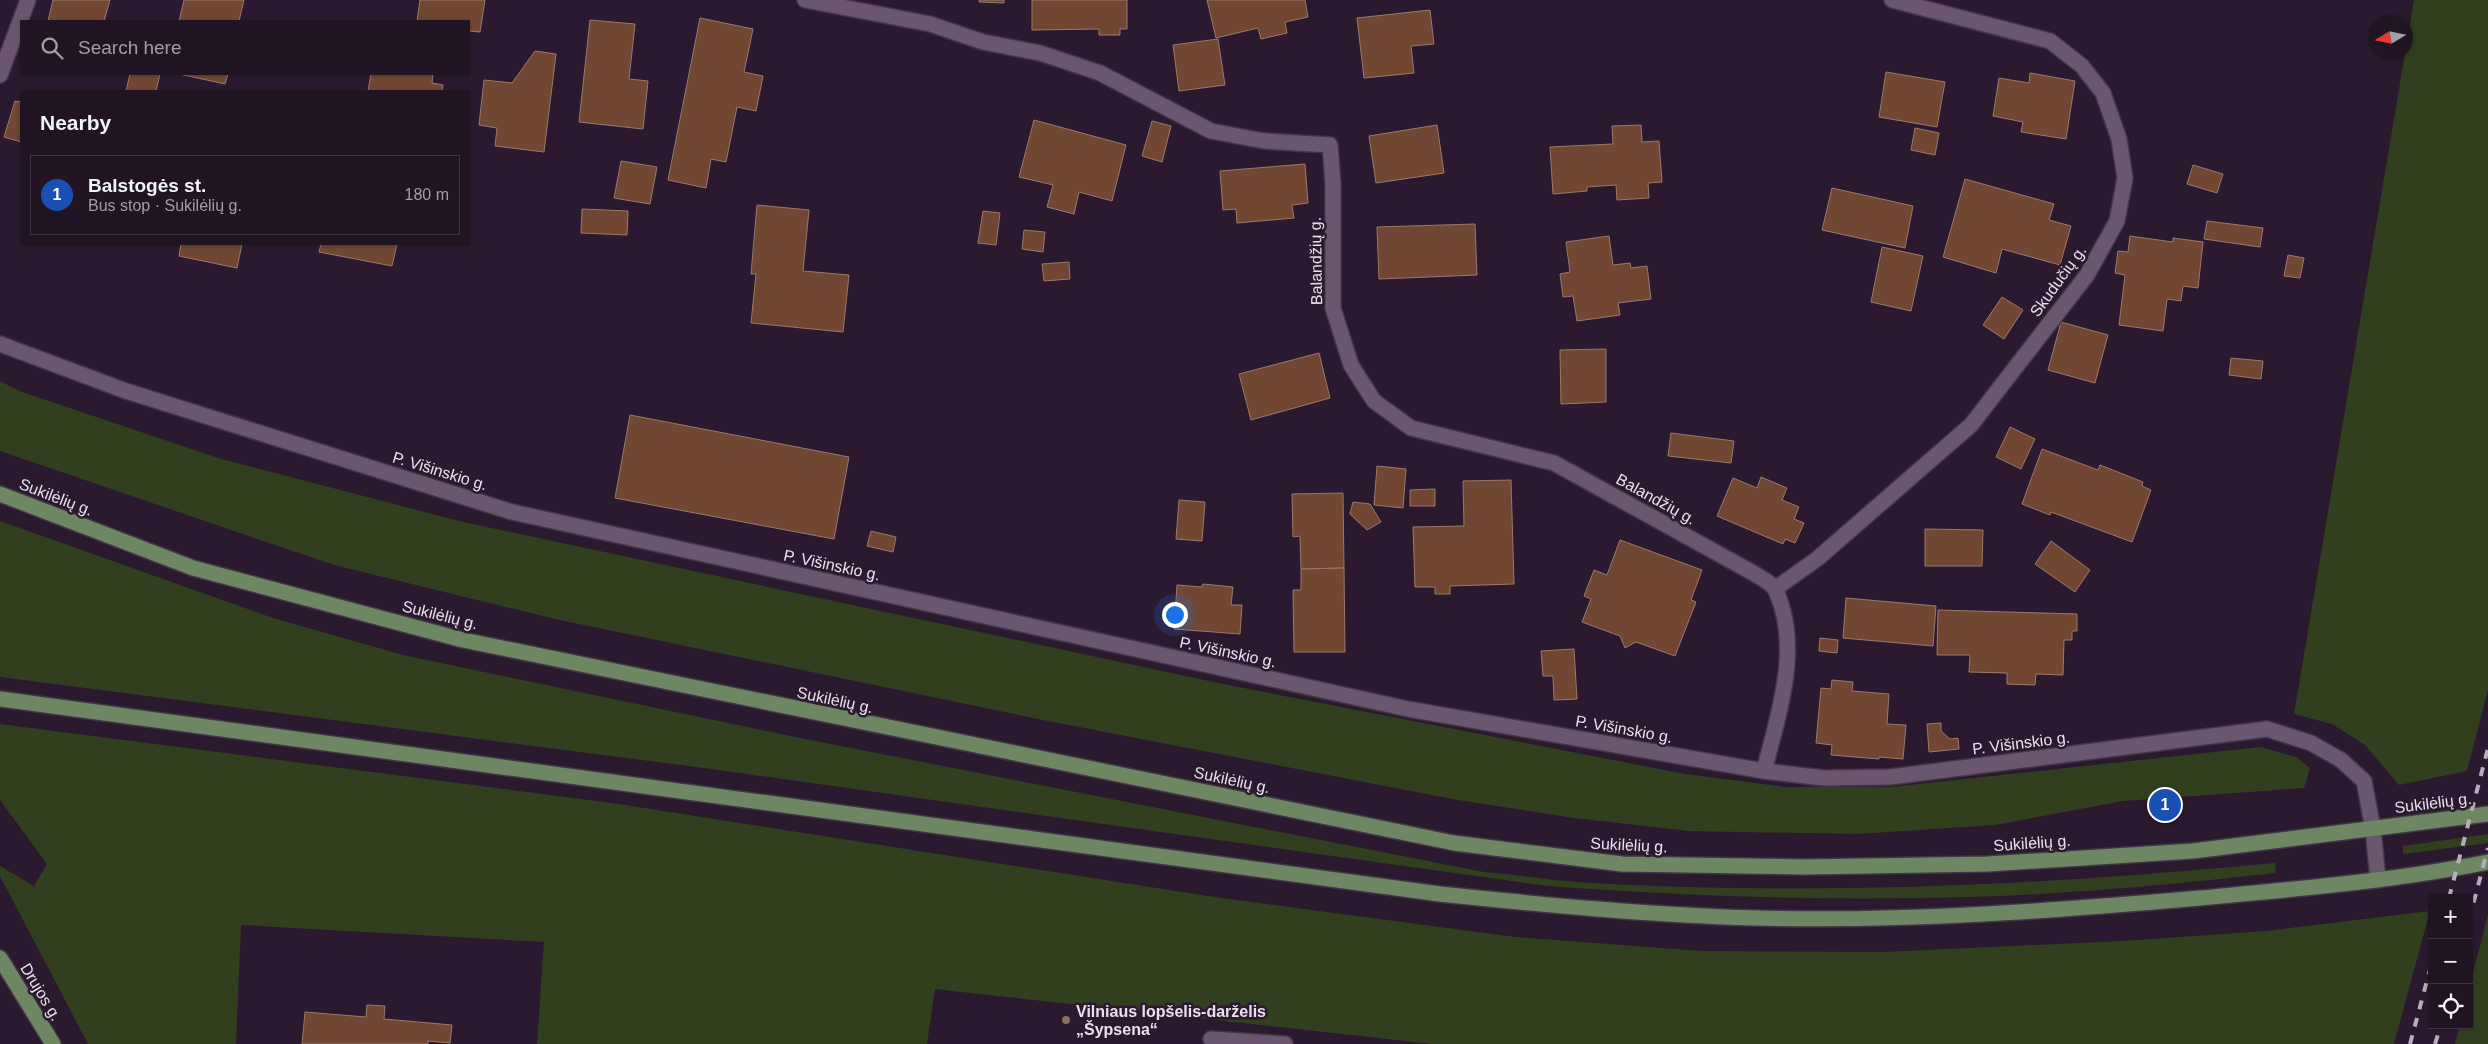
<!DOCTYPE html>
<meta charset="utf-8">
<style>
body{margin:0;font-family:Arial,sans-serif;background:#2d2130;color:#f1f3f6}
.controls{position:absolute;right:15px;bottom:15px;display:grid;overflow:hidden;border-radius:0px;box-shadow:0 1px 4px #0004}
.controls button{width:45px;height:45px;display:grid;place-items:center;padding:0;border:0;border-bottom:1px solid #3d3341;background:#201423;color:#f1f3f6;font:25px sans-serif}
.compass{position:absolute;left:2368px;top:15px;width:45px;height:45px;border-radius:50%;background:#201423;box-shadow:0 1px 4px #0004;rotate:260deg}
.you{position:absolute;left:1174px;top:614px;width:18px;height:18px;margin:-12px;border:4px solid #fff;border-radius:50%;background:#1a73e8;box-shadow:0 0 0 8px #1a73e833}
.badge{display:grid;place-items:center;width:32px;height:32px;border-radius:50%;background:#b45309;color:#fff;font-size:16px;font-weight:700}
.pin{position:absolute;translate:-50% -50%;border:2px solid #fff;box-shadow:0 1px 5px #0006}
.list{margin:0;padding:0;list-style:none}
h2{display:flex;justify-content:space-between;align-items:center;height:65px;margin:0;padding:0 20px;font-size:21px}
h2 small{font-size:16px;font-weight:400;color:#a29ea6}
.list li{display:grid;grid-template-columns:32px 1fr auto;gap:15px;align-items:center;box-sizing:border-box;height:80px;margin:0 10px 10px;padding:0 10px;border:1px solid #3d3341;border-radius:0px}
.list b{display:block;font-size:19px;white-space:nowrap}
.list p{margin:0;font-size:16px;white-space:nowrap;color:#a29ea6}
.list em{font-size:16px;font-style:normal;color:#a29ea6}
.icon{flex:none;width:28px;height:28px;fill:none;stroke:currentColor;stroke-width:2;stroke-linecap:round;stroke-linejoin:round}
.map{position:relative;flex:none;width:2488px;height:1044px;overflow:hidden}
.search{position:absolute;background:#201423;box-shadow:0 1px 4px #0004;left:20px;top:20px;width:450px;height:55px;display:flex;align-items:center;gap:12px;box-sizing:border-box;padding:0 18px;border-radius:0px;color:#a29ea6;font-size:19px}
.panel{position:absolute;background:#201423;box-shadow:0 1px 4px #0004;left:20px;top:90px;width:450px;height:155px;border-radius:0px}
.map>svg:first-child{display:block}
</style>
<div class="map">
<svg width="2488" height="1044" viewBox="0 0 2488 1044">
<rect width="100%" height="100%" fill="#2b1a2f"/>
<g fill="#313f1e">
<path d="M2414 0H2488V690L2467 771 2399 785 2365 745 2332 724 2294 714Z"/>
<path d="M0 381 19 391 218 458 459 521 1223 684 1685 774 1785 787H1891L2260 747 2296 757 2310 768 2304 788 2123 801 1995 825 1857 834 1689 831 1574 818 1452 799 1043 720 555 619 334 565 0 451Z"/>
<path d="M0 521 273 618 403 655 795 737 1484 872C1519 875 1555 881 1591 883 1819 896 2047 885 2275 863L2276 873C2159 886 2040 897 1921 898 1796 900 1671 895 1547 886L704 768 0 677Z"/>
<path d="M0 724 612 803 1214 897 1515 937 1703 951 1883 952 2122 941 2266 931 2430 911 2394 1044H1433L935 989 927 1044H537L544 942 241 925 236 1044H88L0 876V866L34 886 47 864 0 800Z"/>
<path d="M2488 834V843L2403 854V846Z"/>
<path d="M2488 915V1044H2455L2460 1025H2469V988Z"/>
</g>
<g fill="#714733" stroke="#9a7a6c">
<path d="M53 0H110L104 21H48Z"/>
<path d="M184 0H244L239 21H179Z"/>
<path d="M420 0H485L480 32 469 31V21H417Z"/>
<path d="M979 0H1004V3L979 2Z"/>
<path d="M1032 0H1127V29H1120V35H1099V29L1032 30Z"/>
<path d="M1207 0H1305L1308 17 1285 22 1287 33 1261 39 1258 28 1216 38Z"/>
<path d="M1430 10 1434 44 1411 46 1414 73 1364 78 1357 18Z"/>
<path d="M700 18 753 29 744 72 763 76 756 111 737 107 726 162 711 159 706 188 668 180Z"/>
<path d="M590 20 635 24 629 79 648 81 643 129 579 122Z"/>
<path d="M1218 39 1225 85 1179 91 1173 45Z"/>
<path d="M535 51 556 54 544 152 495 146 497 128 479 125 484 80 512 83Z"/>
<path d="M1886 72 1945 82 1937 127 1879 117Z"/>
<path d="M2030 73 2075 81 2066 139 2021 132 2023 122 1993 116 1999 78 2029 83Z"/>
<path d="M130 74H160L156 91H126Z"/>
<path d="M179 74H228L225 84Z"/>
<path d="M371 74H433L432 83 443 85 442 91H368Z"/>
<path d="M15 101 21 102V142L4 137Z"/>
<path d="M1034 120 1126 145 1112 201 1079 192 1074 214 1047 207 1053 185 1019 177Z"/>
<path d="M1152 121 1171 126 1162 162 1142 156Z"/>
<path d="M1437 125 1444 173 1376 183 1369 136Z"/>
<path d="M1641 125 1642 142 1659 141 1662 182 1648 183 1649 198 1617 200 1616 185 1587 187V191L1553 194 1550 147 1613 144 1612 126Z"/>
<path d="M1915 128 1939 133 1935 155 1911 150Z"/>
<path d="M621 161 657 167 650 204 614 198Z"/>
<path d="M1305 164 1308 203 1292 205 1294 218 1237 223 1236 209 1223 210 1220 171Z"/>
<path d="M2193 165 2223 174 2217 193 2187 184Z"/>
<path d="M1965 179 2054 204 2049 220 2071 226 2060 265 2002 249 1996 273 1943 257Z"/>
<path d="M1832 188 1913 206 1905 248 1822 230Z"/>
<path d="M757 205 809 210 803 271 849 275 843 332 751 323 756 274H751Z"/>
<path d="M582 209 628 211 627 235 581 233Z"/>
<path d="M983 211 1000 213 996 245 978 243Z"/>
<path d="M2207 221 2263 228 2260 247 2204 239Z"/>
<path d="M1475 224 1477 275 1379 279 1377 227Z"/>
<path d="M1024 230 1045 232 1043 252 1022 249Z"/>
<path d="M1609 236 1613 265 1630 263 1631 268 1647 266 1651 299 1618 303 1620 315 1577 321 1573 296 1563 297 1560 274 1570 272 1566 242Z"/>
<path d="M2130 236 2173 242V238L2203 242 2198 288 2183 286 2181 301 2167 299 2163 331 2119 325 2125 275 2115 273 2118 251 2128 252Z"/>
<path d="M181 244H242L237 268 179 256Z"/>
<path d="M321 244H397L392 266 319 252Z"/>
<path d="M1882 247 1923 256 1911 311 1871 302Z"/>
<path d="M2288 255 2304 258 2300 278 2284 276Z"/>
<path d="M1069 262 1070 279 1044 281 1042 264Z"/>
<path d="M2002 297 2023 310 2004 339 1983 325Z"/>
<path d="M2061 322 2108 335 2095 383 2048 370Z"/>
<path d="M1606 349V402L1561 404 1560 350Z"/>
<path d="M1319 353 1330 398 1251 420 1239 374Z"/>
<path d="M2231 358 2263 361 2261 379 2229 375Z"/>
<path d="M630 415 849 457 834 539 615 498Z"/>
<path d="M2010 427 2035 439 2021 469 1996 457Z"/>
<path d="M1671 433 1734 441 1731 463 1668 456Z"/>
<path d="M2042 449 2098 470 2100 465 2143 482 2142 486 2151 490 2132 542 2051 512 2050 515 2022 504Z"/>
<path d="M1377 466 1406 469 1403 508 1374 505Z"/>
<path d="M1761 477 1787 488 1782 500 1799 507 1794 519 1804 523 1795 543 1785 539 1783 544 1717 516 1733 478 1757 488Z"/>
<path d="M1511 480 1514 584 1450 586V594H1435V587H1415L1413 527 1464 526 1463 481Z"/>
<path d="M1435 489V506H1410V490Z"/>
<path d="M1343 493 1344 568 1301 569 1300 536 1293 537 1292 494Z"/>
<path d="M1179 500 1205 502 1202 541 1176 539Z"/>
<path d="M1353 502 1370 504 1381 522 1367 530 1350 514Z"/>
<path d="M1925 529 1983 530 1982 566H1925Z"/>
<path d="M871 531 896 537 893 552 867 546Z"/>
<path d="M1620 540 1702 570 1691 600 1696 602 1675 656 1636 642 1625 648 1620 636 1582 622 1591 599 1584 596 1594 570 1607 575Z"/>
<path d="M2051 541 2090 570 2075 592 2035 564Z"/>
<path d="M1344 568 1345 652H1294L1293 590H1301V569Z"/>
<path d="M1203 584 1233 587 1231 605H1242L1240 634 1174 629 1177 585 1202 587Z"/>
<path d="M1846 598 1936 606 1933 646 1843 638Z"/>
<path d="M1938 610 2077 614V631H2072V640H2064L2063 675 2036 674 2035 685 2007 684V673L1969 672 1970 655H1937Z"/>
<path d="M1820 638 1838 640 1837 653 1819 651Z"/>
<path d="M1574 649 1577 699 1554 700 1553 676H1543L1541 651Z"/>
<path d="M1832 680 1853 682 1852 691 1889 694 1887 724 1906 725 1903 759 1879 757V759L1831 755 1832 745 1816 743 1821 688 1831 689Z"/>
<path d="M1941 723V731L1950 739 1958 738 1959 749 1929 752 1927 724Z"/>
<path d="M367 1005 385 1006 384 1019 452 1025 450 1043 428 1041V1044H302L305 1012 366 1017Z"/>
</g>
<g fill="none" stroke-linecap="round" stroke-linejoin="round">
<defs>
<g id="street">
<path d="M805 0 930 24 983 42 1040 53 1100 73 1211 131 1264 141 1330 145 1333 184V308L1351 365 1374 401 1411 428 1554 463 1755 574C1761 578 1773 584 1776 591 1802 648 1778 715 1764 771"/>
<path d="M0 75 28 0"/>
<path d="M0 344 126 391 512 512 1408 709 1764 771 1824 778 1890 777 2267 729 2311 743 2341 760 2364 781 2373 829 2378 880"/>
<path d="M1775 589 1817 559 1971 425 2087 275 2117 221 2125 178 2119 139 2103 93 2082 66 2050 41 1892 0"/>
<path d="M1211 1039 1285 1044"/>
</g>
<g id="primary">
<path d="M0 494 193 568 463 640 1454 843 1622 864 1803 867 1988 864 2193 851 2488 814"/>
<path d="M0 699 1440 894C1545 905 1650 915 1756 918 1904 922 2052 911 2200 898 2296 889 2393 881 2488 862"/>
<path d="M0 958 53 1044"/>
</g>
</defs>
<use href="#street" stroke="#423546" stroke-width="18"/>
<use href="#primary" stroke="#423546" stroke-width="18"/>
<use href="#street" stroke="#6a566e" stroke-width="15"/>
<use href="#primary" stroke="#6d8762" stroke-width="15"/>
<g stroke="#b9acbc" stroke-width="4" stroke-dasharray="9 9" stroke-linecap="butt">
<path d="M2449 898 2488 748"/>
<path d="M2469 920 2488 848"/>
<path d="M2410 1044 2432 962"/>
<path d="M2435 1044 2441 1025"/>
</g>
</g>
<circle fill="#8d6e63" stroke="#2b1a2f" stroke-width="2" cx="1066" cy="1020" r="5"/>
<g text-anchor="middle" dominant-baseline="central" stroke-width="5" stroke-linejoin="round" paint-order="stroke">
<g font-size="16" fill="#eadfed" stroke="#2b1a2f">
<text transform="translate(1316 261) rotate(-91)">Balandžių g.</text>
<text transform="translate(2058 281) rotate(-54)">Skudučių g.</text>
<text transform="translate(440 471) rotate(17)">P. Višinskio g.</text>
<text transform="translate(56 497) rotate(21)">Sukilėlių g.</text>
<text transform="translate(1656 499) rotate(29)">Balandžių g.</text>
<text transform="translate(832 565) rotate(12)">P. Višinskio g.</text>
<text transform="translate(440 615) rotate(14)">Sukilėlių g.</text>
<text transform="translate(1228 652) rotate(12)">P. Višinskio g.</text>
<text transform="translate(835 700) rotate(12)">Sukilėlių g.</text>
<text transform="translate(1624 729) rotate(10)">P. Višinskio g.</text>
<text transform="translate(2021 743) rotate(-7)">P. Višinskio g.</text>
<text transform="translate(1232 780) rotate(12)">Sukilėlių g.</text>
<text transform="translate(2433 803) rotate(-7)">Sukilėlių g.</text>
<text transform="translate(2032 843) rotate(-4)">Sukilėlių g.</text>
<text transform="translate(1629 845) rotate(3)">Sukilėlių g.</text>
<text transform="translate(41 992) rotate(59)">Drujos g.</text>
</g>
<g font-size="16" font-weight="bold" fill="#eadfed" stroke="#2b1a2f" text-anchor="start">
<text x="1076" y="1011">Vilniaus lopšelis-darželis<tspan x="1076" dy="18">„Šypsena“</tspan></text>
</g>
</g>
</svg>
<div class="controls">
<button>+</button>
<button>−</button>
<button><svg class="icon" aria-label="locate" viewBox="0 0 24 24"><circle cx="12" cy="12" r="6"/><path d="M12 2v4M12 18v4M2 12h4M18 12h4"/></svg></button>
</div>
<svg class="compass" viewBox="-18 -18 36 36"><path d="M0-13l5 13h-10z" fill="#e53935"/><path d="M0 13l5-13h-10z" fill="#a29ea6"/></svg>
<div class="you"></div>
<div class="pin badge" style="left:2165px;top:805px;background:#1a4fb4">1</div>
<div class="search"><svg class="icon" aria-label="search" viewBox="0 0 24 24"><circle cx="10" cy="10" r="6"/><path d="M15 15l6 6"/></svg>Search here</div>
<section class="panel">
<h2>Nearby<small></small></h2>
<ul class="list">
<li><span class="badge" style="background:#1a4fb4">1</span><div><b>Balstogės st.</b><p>Bus stop · Sukilėlių g.</p></div><em>180 m</em></li>
</ul>
</section>
</div>
